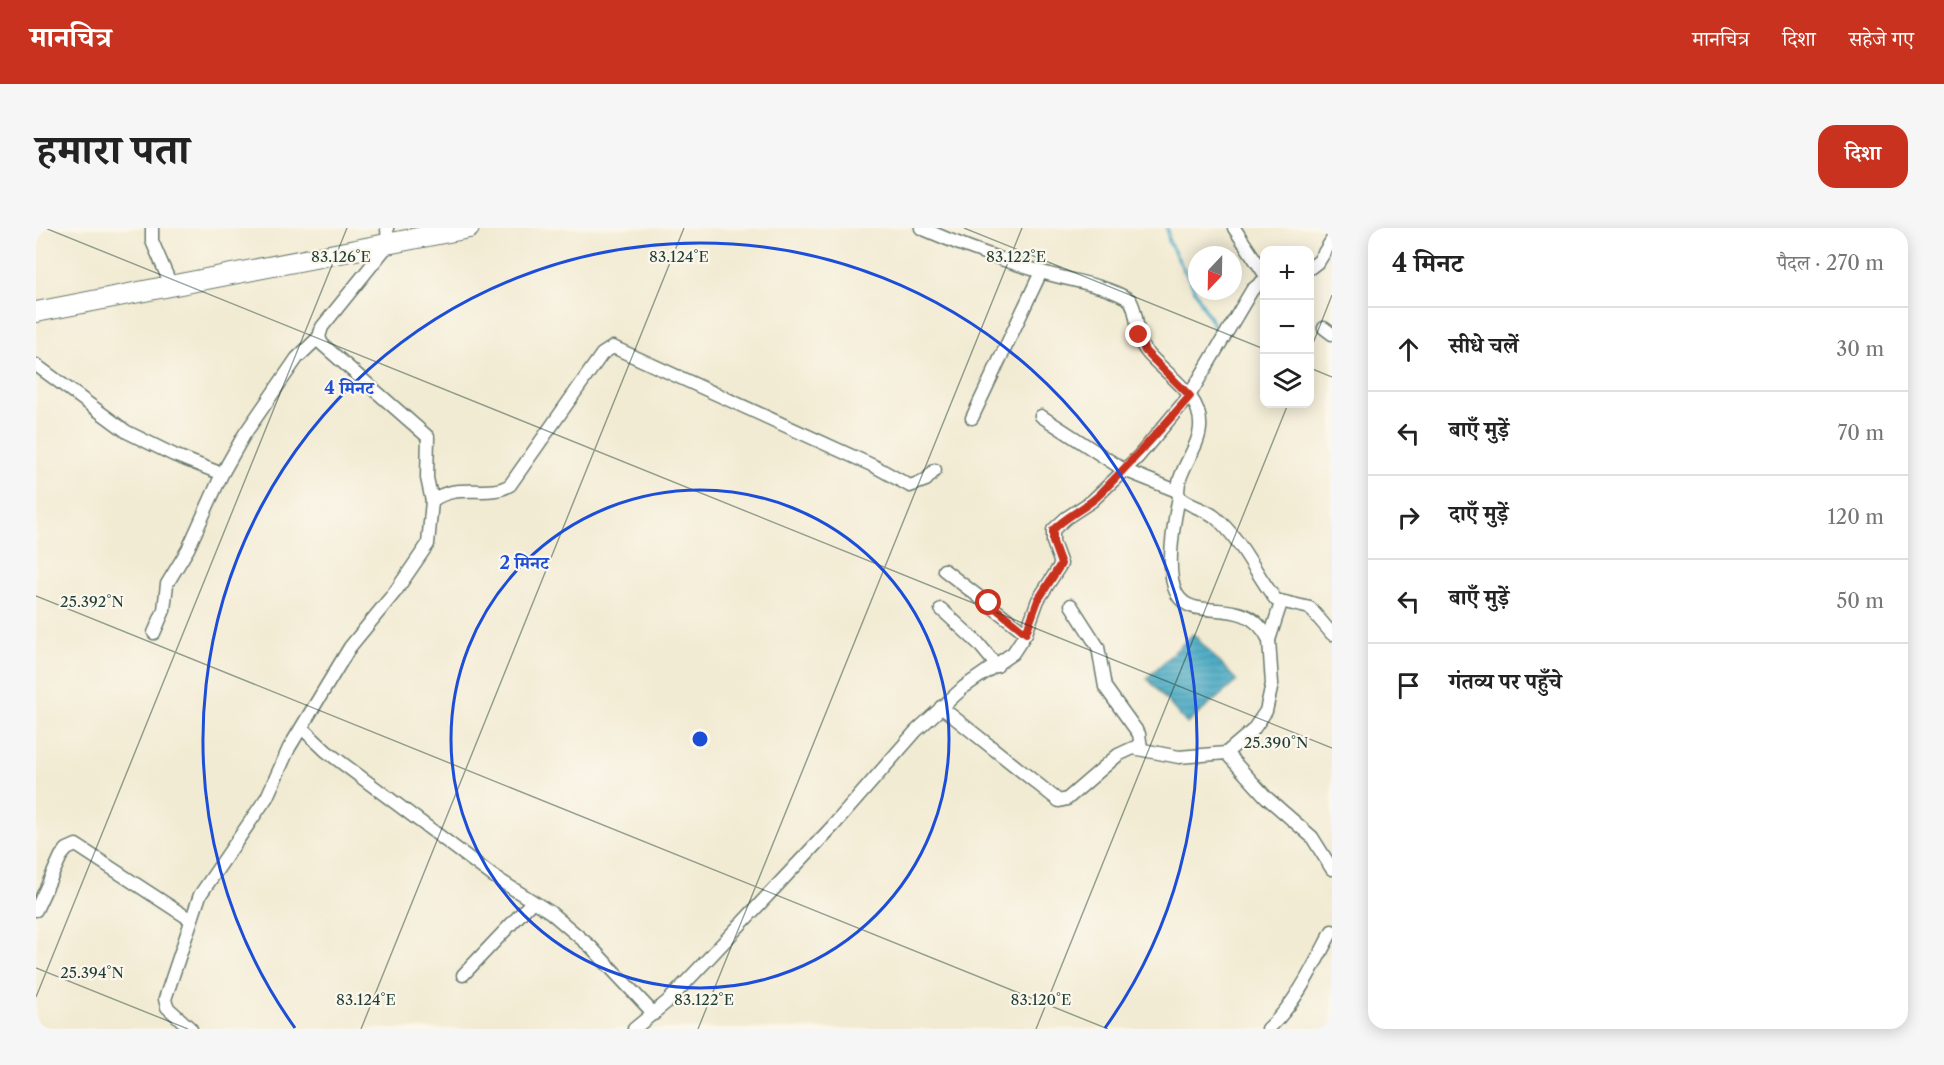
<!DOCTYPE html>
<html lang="hi">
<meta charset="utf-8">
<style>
body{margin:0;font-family:"Libre Caslon Text","Noto Serif Devanagari",serif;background:#f6f6f6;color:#222}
.controls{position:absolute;right:18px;top:18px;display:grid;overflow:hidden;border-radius:12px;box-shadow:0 3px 15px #0003}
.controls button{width:54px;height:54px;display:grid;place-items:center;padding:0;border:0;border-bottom:2px solid #e0e0e0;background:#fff;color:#222;font:30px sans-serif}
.compass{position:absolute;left:1152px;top:18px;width:54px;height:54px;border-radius:50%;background:#fff;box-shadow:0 3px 15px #0003;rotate:202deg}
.stop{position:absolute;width:18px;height:18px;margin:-14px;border:4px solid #c8321e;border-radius:50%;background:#fff}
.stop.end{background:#c8321e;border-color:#fff;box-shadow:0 2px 6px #0008}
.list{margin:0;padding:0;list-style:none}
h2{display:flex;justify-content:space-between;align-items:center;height:78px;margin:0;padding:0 24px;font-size:26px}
h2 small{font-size:20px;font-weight:400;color:#767676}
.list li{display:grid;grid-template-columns:39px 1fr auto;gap:18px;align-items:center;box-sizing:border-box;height:84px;padding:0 24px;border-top:2px solid #e0e0e0}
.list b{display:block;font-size:22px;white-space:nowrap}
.list em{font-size:20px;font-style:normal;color:#767676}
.icon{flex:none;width:33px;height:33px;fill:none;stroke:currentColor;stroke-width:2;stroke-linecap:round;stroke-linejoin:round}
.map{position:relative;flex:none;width:1296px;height:801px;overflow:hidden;border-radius:18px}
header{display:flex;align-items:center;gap:36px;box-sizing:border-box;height:84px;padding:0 30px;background:#c8321e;color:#fff}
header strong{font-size:28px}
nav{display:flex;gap:33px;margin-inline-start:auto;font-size:21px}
.intro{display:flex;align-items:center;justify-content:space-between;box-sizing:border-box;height:144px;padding:0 36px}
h1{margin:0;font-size:42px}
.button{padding:15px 27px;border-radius:18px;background:#c8321e;color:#fff;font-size:21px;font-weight:700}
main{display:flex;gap:36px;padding:0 36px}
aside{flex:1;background:#fff;border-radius:18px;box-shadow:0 3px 15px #0003}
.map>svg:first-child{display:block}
</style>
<header>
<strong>मानचित्र</strong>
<nav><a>मानचित्र</a><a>दिशा</a><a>सहेजे गए</a></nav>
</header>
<div class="intro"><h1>हमारा पता</h1><a class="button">दिशा</a></div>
<main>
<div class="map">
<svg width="1296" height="801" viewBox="0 0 1296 801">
<defs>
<pattern id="water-rules" width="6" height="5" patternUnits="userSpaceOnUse" patternTransform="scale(1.5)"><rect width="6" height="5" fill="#45a9c4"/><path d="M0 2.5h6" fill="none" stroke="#398ba0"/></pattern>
</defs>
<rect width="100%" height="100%" fill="#fbf7ec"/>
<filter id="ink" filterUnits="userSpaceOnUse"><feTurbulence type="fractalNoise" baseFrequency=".0167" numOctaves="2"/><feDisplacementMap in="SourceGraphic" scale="12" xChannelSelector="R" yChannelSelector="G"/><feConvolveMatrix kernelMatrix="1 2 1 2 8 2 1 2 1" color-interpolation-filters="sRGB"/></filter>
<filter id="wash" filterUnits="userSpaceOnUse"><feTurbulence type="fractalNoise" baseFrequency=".008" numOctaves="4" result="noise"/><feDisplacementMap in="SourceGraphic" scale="24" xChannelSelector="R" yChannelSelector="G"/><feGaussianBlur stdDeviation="1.35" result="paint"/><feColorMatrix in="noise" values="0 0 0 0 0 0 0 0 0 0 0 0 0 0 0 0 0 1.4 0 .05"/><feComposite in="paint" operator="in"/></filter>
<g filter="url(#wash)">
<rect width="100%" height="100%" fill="#f2ebd3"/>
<path fill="url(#water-rules)" stroke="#32737c" stroke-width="1.5" d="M1157 406 1201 453 1151 496 1111 450Z"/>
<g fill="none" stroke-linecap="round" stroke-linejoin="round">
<path stroke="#45a9c4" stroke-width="3" d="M1131 0 1133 14 1178 98"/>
</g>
</g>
<g filter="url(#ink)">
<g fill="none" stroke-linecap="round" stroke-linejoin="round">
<defs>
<g id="minor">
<path d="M116 0V13L135 57"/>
<path d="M885 0C924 17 965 32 1006 44 1034 53 1068 56 1094 72 1104 88 1098 108 1110 123 1128 146 1167 166 1164 200 1163 222 1137 247 1143 269 1154 279 1168 280 1179 289 1206 312 1219 345 1240 372L1274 380 1296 406"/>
<path d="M1198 0 1228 45"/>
<path d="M1274 40 1283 33 1296 12"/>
<path d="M1288 100 1296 106"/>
<path d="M0 137 91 204 138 227 186 246"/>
<path d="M1005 188 1088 242 1141 263"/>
<path d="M936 190 1005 44"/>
<path d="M1143 269C1107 446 1198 340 1233 412"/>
<path d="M396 273C421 253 452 271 474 257L566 126 577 119 840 239 874 258 890 252 899 242"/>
<path d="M908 342 990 405"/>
<path d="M1035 377 1062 419 1069 459 1103 506 1105 520"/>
<path d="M905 381 942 415 961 438"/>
<path d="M118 405 128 382 131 356 152 321 186 246 208 207 261 130 283 109"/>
<path d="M905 479 1023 573 1031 571 1082 527 1097 520 1143 529 1190 525 1230 569 1276 609 1296 641"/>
<path d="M267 501 290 523 457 648 514 684 555 719 618 786"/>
<path d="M1190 525 1217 502 1230 483 1236 456 1233 412 1245 375"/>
<path d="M0 682 25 628 31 621 40 617 155 692"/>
<path d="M427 747 496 674"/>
<path d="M155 801 131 779 129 771 164 667 231 569 253 520 314 419 359 364 392 316 396 273 391 250 392 209 286 116 283 109 286 99 352 17 351 0"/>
<path d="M598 801 632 773 671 732 797 598 880 503 928 459 977 425 990 405 1002 372 1025 336 1017 314V302L1030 290 1056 273 1102 229 1153 168 1216 62 1228 52"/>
<path d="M1232 801C1261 774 1278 737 1296 703"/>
</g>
<path id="primary" d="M0 84 433 0"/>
</defs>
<use href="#minor" stroke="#697a6c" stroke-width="15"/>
<use href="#primary" stroke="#697a6c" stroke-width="22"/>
<use href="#minor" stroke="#fff" stroke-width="12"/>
<use href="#primary" stroke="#fff" stroke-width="20"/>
</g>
</g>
<g fill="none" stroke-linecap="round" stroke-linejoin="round" filter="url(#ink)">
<path stroke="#c8321e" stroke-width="8" d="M953 375 990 405 1002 372 1025 336 1017 314V302C1031 287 1051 280 1065 265 1096 233 1125 201 1154 168L1109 123 1103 107"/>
</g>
<path fill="none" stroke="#1f3d34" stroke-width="1.5" stroke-opacity="0.45" d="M9 0 1296 520M928 0 1228 121M1274 123 1296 67M1274 140 1296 149M0 368 1072 801M0 740 152 801M0 769 311 0M325 801 648 0M662 801 986 0M1000 801 1252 176"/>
<g fill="none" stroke="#1d4ed8" stroke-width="3">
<circle cx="664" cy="511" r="249"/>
<path d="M259 800A497 497 0 1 1 1069 800"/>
</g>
<g font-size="15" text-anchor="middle" fill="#1f3d34" stroke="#fbf7ec" stroke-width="4.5" stroke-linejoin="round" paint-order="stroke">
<text x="643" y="34">83.124°E</text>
<text x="980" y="34">83.122°E</text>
<text x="305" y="34">83.126°E</text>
<text x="56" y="379">25.392°N</text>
<text x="1240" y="520">25.390°N</text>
<text x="56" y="750">25.394°N</text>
<text x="330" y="777">83.124°E</text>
<text x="668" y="777">83.122°E</text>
<text x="1005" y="777">83.120°E</text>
</g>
<circle cx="664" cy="511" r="9" fill="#1d4ed8" stroke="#fbf7ec" stroke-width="3"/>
<g font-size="18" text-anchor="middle" font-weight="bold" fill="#1d4ed8" stroke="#fbf7ec" stroke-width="4.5" stroke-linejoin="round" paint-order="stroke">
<text x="313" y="166">4 मिनट</text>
<text x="488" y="341">2 मिनट</text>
</g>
</svg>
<div class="controls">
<button>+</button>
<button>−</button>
<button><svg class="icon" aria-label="layers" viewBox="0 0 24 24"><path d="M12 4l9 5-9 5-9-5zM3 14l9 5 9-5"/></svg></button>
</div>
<svg class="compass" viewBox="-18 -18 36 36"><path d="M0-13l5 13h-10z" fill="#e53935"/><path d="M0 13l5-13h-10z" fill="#767676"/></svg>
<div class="stop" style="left:953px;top:375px"></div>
<div class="stop end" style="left:1103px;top:107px"></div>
</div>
<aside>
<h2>4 मिनट<small>पैदल · 270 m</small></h2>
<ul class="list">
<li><svg class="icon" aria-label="ahead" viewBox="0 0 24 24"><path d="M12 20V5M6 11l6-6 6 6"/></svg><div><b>सीधे चलें</b></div><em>30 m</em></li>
<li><svg class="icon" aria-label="left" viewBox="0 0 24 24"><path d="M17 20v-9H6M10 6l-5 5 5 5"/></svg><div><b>बाएँ मुड़ें</b></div><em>70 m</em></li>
<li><svg class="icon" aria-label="right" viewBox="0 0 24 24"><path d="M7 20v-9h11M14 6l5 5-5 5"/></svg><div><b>दाएँ मुड़ें</b></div><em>120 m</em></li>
<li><svg class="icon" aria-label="left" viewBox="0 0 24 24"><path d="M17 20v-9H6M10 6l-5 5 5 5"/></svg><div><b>बाएँ मुड़ें</b></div><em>50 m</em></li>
<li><svg class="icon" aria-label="arrive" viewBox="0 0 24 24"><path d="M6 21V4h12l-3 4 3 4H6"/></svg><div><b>गंतव्य पर पहुँचे</b></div></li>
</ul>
</aside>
</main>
